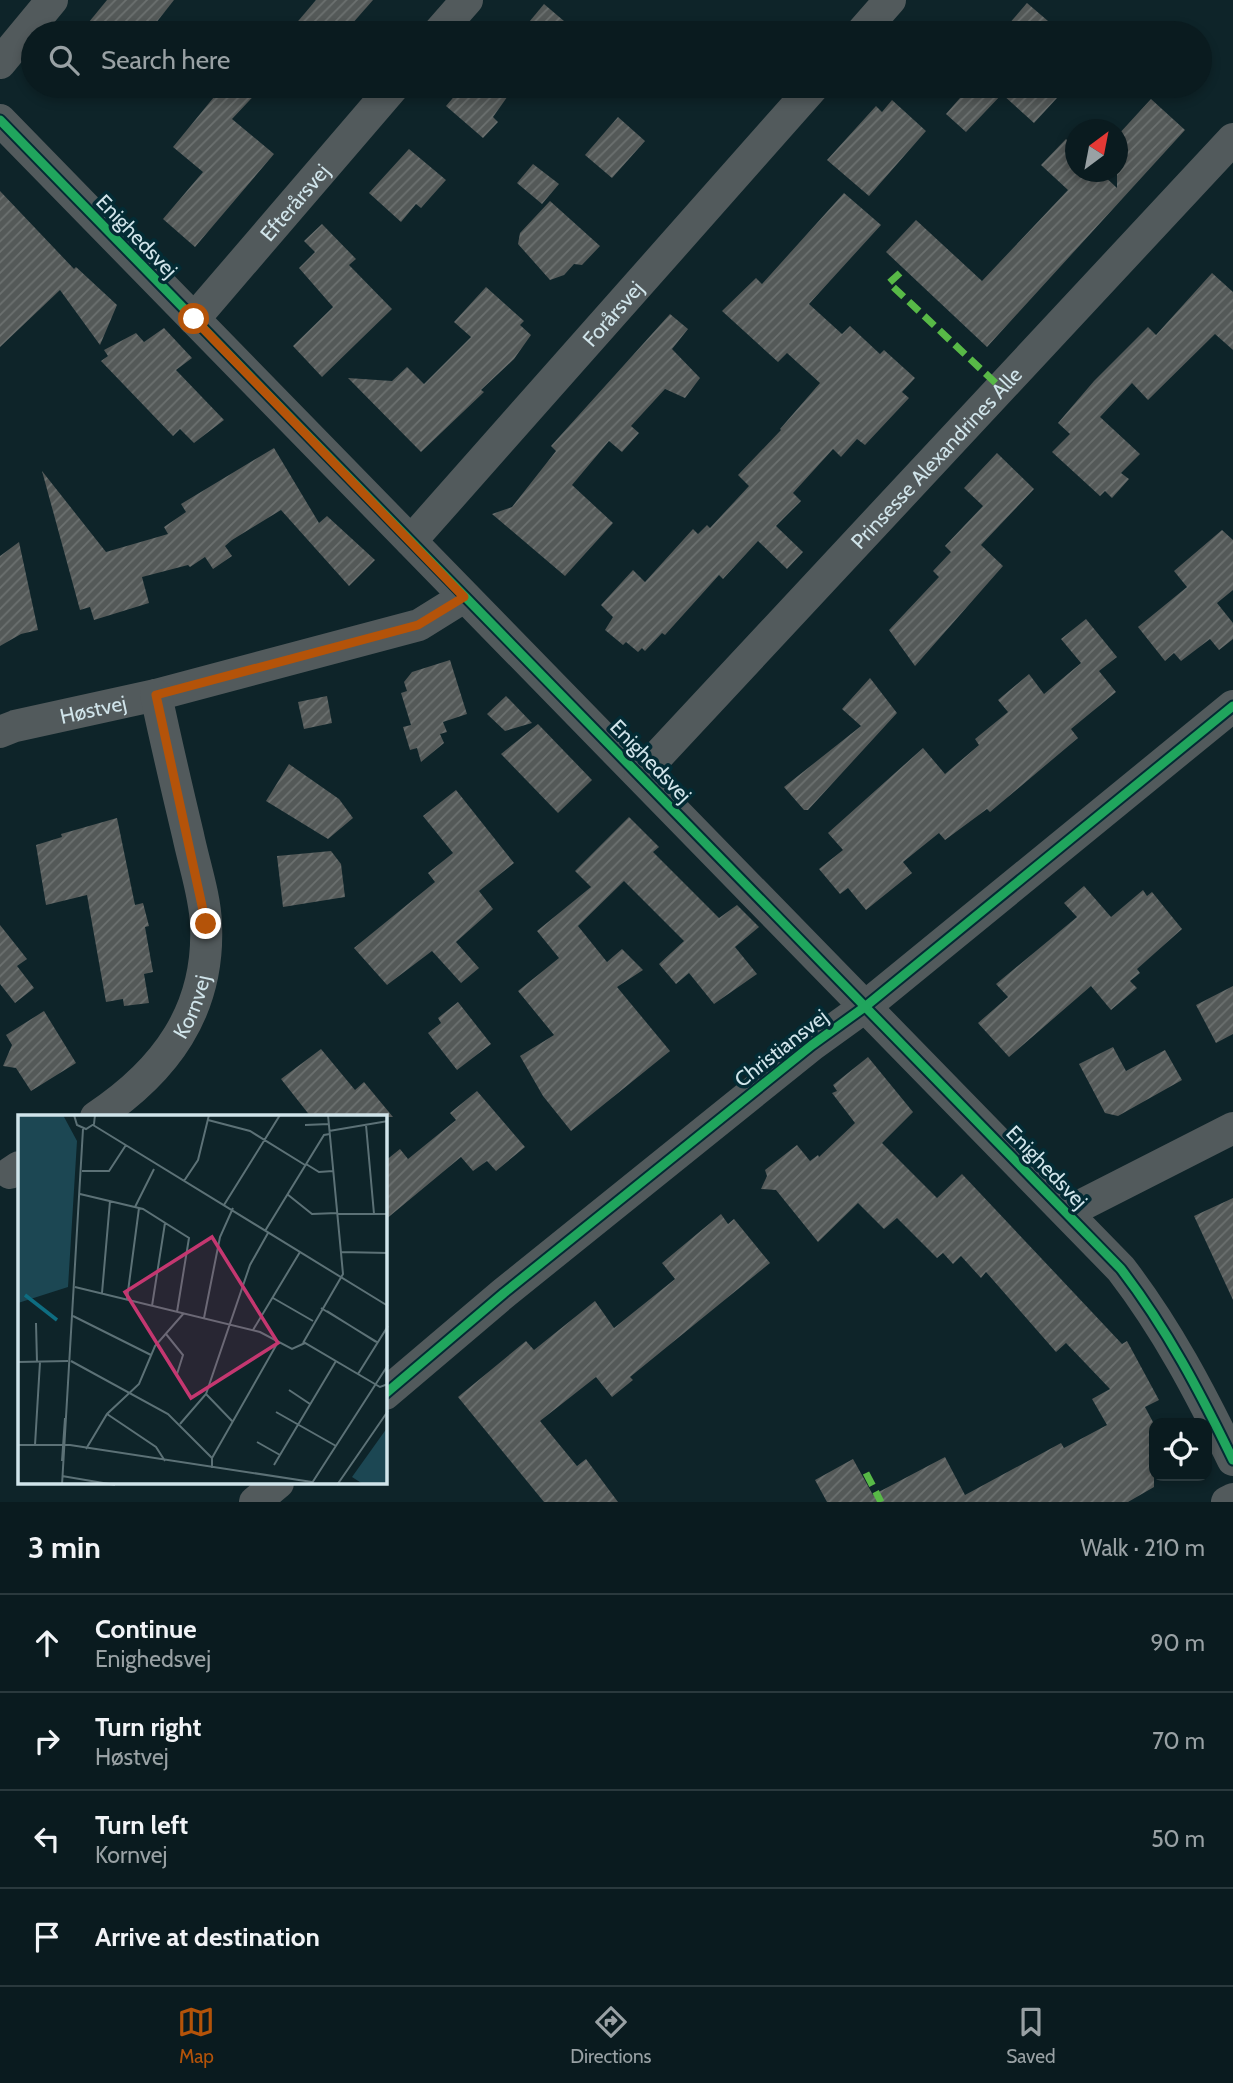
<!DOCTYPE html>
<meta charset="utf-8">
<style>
body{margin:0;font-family:Cabin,sans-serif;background:#18282c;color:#f1f3f6}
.controls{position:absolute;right:21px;bottom:21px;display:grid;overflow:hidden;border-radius:14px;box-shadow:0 4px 10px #0003}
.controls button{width:63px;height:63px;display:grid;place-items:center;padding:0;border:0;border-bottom:2px solid #2a393d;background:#0a1b1f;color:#f1f3f6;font:35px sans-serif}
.compass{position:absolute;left:1065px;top:119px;width:63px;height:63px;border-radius:50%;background:#0a1b1f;box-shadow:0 4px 10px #0003;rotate:32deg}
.stop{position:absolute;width:21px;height:21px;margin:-16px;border:5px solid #b45309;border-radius:50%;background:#fff}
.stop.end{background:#b45309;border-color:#fff;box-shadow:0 2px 7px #0008}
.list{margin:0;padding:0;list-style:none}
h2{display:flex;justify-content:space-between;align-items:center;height:91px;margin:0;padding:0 28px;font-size:30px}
h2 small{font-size:23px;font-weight:400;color:#99a1a4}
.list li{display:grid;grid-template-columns:46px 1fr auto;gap:21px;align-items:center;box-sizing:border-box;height:98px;padding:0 28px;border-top:2px solid #2a393d}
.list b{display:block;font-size:26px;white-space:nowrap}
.list p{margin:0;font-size:23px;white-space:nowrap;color:#99a1a4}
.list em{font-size:23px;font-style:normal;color:#99a1a4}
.icon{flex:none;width:38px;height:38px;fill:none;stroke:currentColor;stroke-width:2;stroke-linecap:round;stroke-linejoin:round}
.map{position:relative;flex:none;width:1233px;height:1502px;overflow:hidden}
.search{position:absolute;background:#0a1b1f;box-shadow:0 4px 10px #0003;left:21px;right:21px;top:21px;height:77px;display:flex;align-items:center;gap:18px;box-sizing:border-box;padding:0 24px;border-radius:38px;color:#99a1a4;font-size:26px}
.sheet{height:483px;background:#0a1b1f}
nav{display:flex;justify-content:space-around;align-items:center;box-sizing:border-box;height:98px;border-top:2px solid #2a393d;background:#0a1b1f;font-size:19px;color:#99a1a4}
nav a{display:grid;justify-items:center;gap:4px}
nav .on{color:#b45309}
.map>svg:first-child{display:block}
</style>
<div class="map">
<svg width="1233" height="1502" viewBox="0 0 1233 1502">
<defs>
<pattern id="building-hatch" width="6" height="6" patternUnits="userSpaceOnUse" patternTransform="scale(1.75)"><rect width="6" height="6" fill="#545958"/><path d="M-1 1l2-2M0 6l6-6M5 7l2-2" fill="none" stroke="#6c7170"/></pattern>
</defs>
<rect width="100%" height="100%" fill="#0e2429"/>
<g fill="url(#building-hatch)">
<path d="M107 0H174L148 33H80Z"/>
<path d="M316 0H373L344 33H288Z"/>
<path d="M1027 3 1062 33H1001Z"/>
<path d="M544 4 578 33H520Z"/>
<path d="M223 86H263L232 119 274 154 195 247 163 219 203 172 173 147Z"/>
<path d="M463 86H515L493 117 498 122 483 138 446 106Z"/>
<path d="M946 86H1068L1034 123 1002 94 966 132 946 114 960 98Z"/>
<path d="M1151 99 1185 130 987 347 886 252 916 220 982 281 1068 190 1041 165 1066 139 1075 148V172H1100L1117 188V136Z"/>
<path d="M892 100 926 131 869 196 827 160 876 106 882 112Z"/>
<path d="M618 117 645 141 612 178 585 155Z"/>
<path d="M409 149 446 180 421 208 416 204 401 222 369 193Z"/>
<path d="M533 164 559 184 542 204 517 183Z"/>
<path d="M0 191 74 269 76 267 117 305 100 345 60 290 0 347Z"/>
<path d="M844 193 881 225 809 304 842 334 850 326 880 354 884 350 915 378 902 392 909 398 865 445 857 439 841 457 833 449 793 493 801 501 776 526 803 552 787 569 758 541 723 579 719 575 665 635 662 633 645 651 642 648 638 652 626 642 623 645 605 630 613 617 601 605 633 570 645 582 693 529 698 534 707 525 710 528 749 486 738 475 781 430 780 429 820 383 787 353 778 362 722 311 756 278 762 284Z"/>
<path d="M550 201 600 246 582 265 574 264 564 275 550 280 518 244 520 233Z"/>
<path d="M322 224 356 259 349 265 392 309 322 377 293 346 333 307 299 268 315 252 304 241Z"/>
<path d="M1212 273 1233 292V350L1215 334 1148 400 1132 383 1100 417 1140 454 1121 473 1129 479 1112 498 1105 491 1100 496 1052 452 1070 434 1058 423 1094 381 1148 327 1156 335Z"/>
<path d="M486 287 524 321 520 325 531 335 514 359 481 390 484 392 421 452 348 378 392 381 407 367 424 384 471 337 454 322Z"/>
<path d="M670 314 688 329 672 349 700 378 685 398 665 389 631 426 639 433 622 452 609 441 572 485 613 523 565 576 492 514 512 507 556 451 551 446Z"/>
<path d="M164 328 192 358 176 370 224 420 194 443 180 429 173 436 101 361 108 356 104 350 136 333 144 342Z"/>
<path d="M274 448 319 523 327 516 375 560 349 586 281 510 232 540 225 546 232 556 213 569 205 557 190 567 188 565 142 577 149 603 94 620 90 607 80 610 42 471 106 552 168 534 164 527 186 512 181 504Z"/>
<path d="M997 453 1034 489 981 545 1003 566 915 666 889 630 939 577 933 571 951 552 945 546 983 506 964 488Z"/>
<path d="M1222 530 1233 540V590L1217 603 1233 623V639L1219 650 1210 639 1181 661 1174 653 1165 661 1138 627 1187 587 1174 571Z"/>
<path d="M19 542 38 630 21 634 0 646V556Z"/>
<path d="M1086 619 1117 657 1099 671 1116 692 1071 729 1078 738 990 812 987 809 945 840 939 833 903 862 912 873 866 910 848 888 840 894 819 869 843 850 828 833 923 748 945 774 979 745 975 739 1008 712 998 700 1029 674 1044 694 1081 663 1061 639Z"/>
<path d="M450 660 467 714 443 722 447 732 440 734 444 743 421 762 417 748 410 750 403 727 411 725 401 693 407 691 404 682 412 672Z"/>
<path d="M870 678 897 713 808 810H804L784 787 861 726 842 709Z"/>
<path d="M327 696 332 723 304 729 298 702Z"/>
<path d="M506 696 532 723 505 731 487 714Z"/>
<path d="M538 724 592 780 558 813 501 754Z"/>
<path d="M289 764 339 799 353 818 328 839 266 801Z"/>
<path d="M456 790 514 863 479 891 493 909 456 942 479 968 461 983 432 951 387 985 354 948 435 882 428 873 453 853 423 816Z"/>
<path d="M629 817 659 847 653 852 719 918 737 905 759 927 735 947 757 974 714 1004 689 973 676 984 659 964 684 941 624 881 578 926 607 962 622 949 643 970 617 987 670 1051 571 1131 543 1096 520 1056 554 1035 518 991 559 958 537 931 591 887 575 871Z"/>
<path d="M117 818 135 905 143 903 149 926 145 927 153 972 144 974 149 1003 124 1006 123 999 106 1002 87 895 46 905 36 845 62 837 61 834Z"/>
<path d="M331 851 341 864 345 897 283 907 277 856Z"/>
<path d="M1084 886 1111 917 1143 890 1147 896 1152 892 1182 929 1137 969 1140 973 1130 981 1137 988 1111 1010 1091 986 1009 1057 978 1023 1008 997 996 984 1077 917 1064 903Z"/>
<path d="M0 925 27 959 17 966 34 988 15 1003 0 984Z"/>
<path d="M1233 986V1034L1216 1043 1196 1005Z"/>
<path d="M458 1002 491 1044 457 1070 428 1033 441 1023 438 1018Z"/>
<path d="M44 1011 76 1063 31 1091 16 1068 3 1066 12 1045 6 1035Z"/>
<path d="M1113 1047 1126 1071 1165 1050 1182 1080 1118 1116 1105 1113 1079 1064Z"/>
<path d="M321 1049 355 1090 364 1082 393 1117H311L281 1079Z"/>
<path d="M868 1057 913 1112 882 1143 937 1198 962 1174 1122 1344 1127 1341 1159 1400 1145 1407 1154 1424V1487L1128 1502H827L815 1480 853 1459 873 1495 945 1457 965 1495 1061 1443 1064 1448 1107 1425 1092 1399 1110 1389 1066 1343 1056 1352 986 1272 981 1278 961 1256 953 1264 943 1253 937 1258 897 1218 884 1229 858 1203 818 1242 776 1190 761 1189 767 1176 765 1170 797 1145 810 1161 818 1155 819 1157 855 1123 832 1093 837 1091 833 1085Z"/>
<path d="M477 1091 525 1147 496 1171 487 1161 473 1171 461 1157 385 1220V1161L400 1149 408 1159 456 1120 450 1113Z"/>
<path d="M1233 1198V1300L1194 1216Z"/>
<path d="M721 1214 728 1224 734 1219 770 1263 630 1377 633 1380 612 1397 596 1377 540 1421 577 1466 586 1459 618 1502H544L458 1397 526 1341 534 1350 595 1301 614 1328 675 1279 662 1263Z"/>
</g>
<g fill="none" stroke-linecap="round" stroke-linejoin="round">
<g stroke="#525a5c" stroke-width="32">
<path d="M438 33 467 0"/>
<path d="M861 33 890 0"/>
<path d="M0 63 52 0"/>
<path d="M0 120 1121 1269C1167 1329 1200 1392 1233 1460"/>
<path id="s1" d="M194 319 394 86"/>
<path id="s2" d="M411 541 814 86"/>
<path id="s3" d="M0 732 15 726 156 695 419 625 464 597"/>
<path id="s4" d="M640 775 1233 139"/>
<path id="s5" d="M96 1117C165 1071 210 1011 206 924 205 895 194 864 188 835 177 789 166 742 156 695"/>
<path d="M10 1173 19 1167"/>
<path d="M1068 1212 1233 1128"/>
<path d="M385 1394 504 1293 812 1045 866 1006 1233 706"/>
<path d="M255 1502 278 1483"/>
<path d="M1227 1502 1233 1499"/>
</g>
<g stroke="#58b947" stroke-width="7" stroke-dasharray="14 7" stroke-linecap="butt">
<path d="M900 273 889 283 1001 388"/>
<path d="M866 1473 881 1502"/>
</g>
<defs>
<g id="cycleway">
<path d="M0 120 1121 1269C1167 1329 1200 1392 1233 1460"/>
<path d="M385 1394 504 1293 812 1045 866 1006 1233 706"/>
</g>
</defs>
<use href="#cycleway" stroke="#032b34" stroke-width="13"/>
<use href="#cycleway" stroke="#20a55d" stroke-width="9"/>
</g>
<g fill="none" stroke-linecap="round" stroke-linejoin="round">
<path stroke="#b45309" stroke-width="9" d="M194 319 464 597 418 625 156 695 206 924"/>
</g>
<g text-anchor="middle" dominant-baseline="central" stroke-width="7" stroke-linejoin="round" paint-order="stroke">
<g font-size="21" fill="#d0e4ea" stroke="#032b34">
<text stroke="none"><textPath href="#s1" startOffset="154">Efterårsvej</textPath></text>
<text transform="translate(137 236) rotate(46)">Enighedsvej</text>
<text stroke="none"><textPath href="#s2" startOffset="304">Forårsvej</textPath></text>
<text stroke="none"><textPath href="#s4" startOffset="434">Prinsesse Alexandrines Alle</textPath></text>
<text stroke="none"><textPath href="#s3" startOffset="96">Høstvej</textPath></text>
<text transform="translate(651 761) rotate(46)">Enighedsvej</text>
<text stroke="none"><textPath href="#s5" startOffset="149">Kornvej</textPath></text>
<text transform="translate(781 1048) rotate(-38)">Christiansvej</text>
<text transform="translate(1047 1167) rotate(46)">Enighedsvej</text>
</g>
</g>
<g transform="translate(18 1115)">
<rect width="369" height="369" fill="#0e2429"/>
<path d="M0 0H45L59 26 50 172 0 188ZM369 313V369H345L334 362Z" fill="#1c4753"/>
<path fill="none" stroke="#0e6d81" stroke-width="3.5" d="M7 180 39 205"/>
<path fill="none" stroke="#5c7176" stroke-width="2" d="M56 0 59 10 68 14 76 9 77 0M190 5 232 16 287 50M75 10 370 191M287 10 311 9M348 10 356 99M311 16 370 6M288 49 301 57 315 56M64 56H91L108 30M166 66 180 45 191 0M62 79 125 94 171 123 159 197M269 79 294 99 319 98M206 90 262 0M117 92 136 54M319 99H370M247 116 306 20 312 19M323 137 370 138M57 172 242 217 274 234 287 228 362 272 370 269M84 178 92 86M255 183 295 206M109 184 121 93M134 191 147 108M303 193 359 227M309 196 358 227M55 201 133 240M186 203 202 122 215 93M18 208 19 247M235 215 282 137M148 219 165 240 159 259M285 228 325 159 310 0M53 246 150 299 194 343M0 247 50 246M340 259 370 211M50 268 65 14M271 275 292 289M188 279 215 307M258 297 318 331M89 299 138 332 147 346M162 309 188 279 232 150 250 118M239 327 262 340M0 330H52L294 367M17 330 22 247M68 334 89 299 121 269 137 231 166 198M44 346 47 303M256 350 318 246M194 353V343L260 227M44 361 97 370M294 368 370 250M44 370 50 268M319 370 370 296"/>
<path fill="#c43770" fill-opacity="0.15" stroke="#c43770" stroke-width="3.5" d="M194 122 260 228 173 283 107 177Z"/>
<rect width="369" height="369" fill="none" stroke="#d0e4ea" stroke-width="3.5"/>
</g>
</svg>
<div class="controls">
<button><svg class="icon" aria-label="locate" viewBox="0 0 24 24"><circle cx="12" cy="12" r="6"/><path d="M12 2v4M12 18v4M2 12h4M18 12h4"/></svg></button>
</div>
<svg class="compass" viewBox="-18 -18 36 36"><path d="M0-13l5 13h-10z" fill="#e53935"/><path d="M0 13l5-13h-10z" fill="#99a1a4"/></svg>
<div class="stop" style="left:194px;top:319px"></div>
<div class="stop end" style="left:206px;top:924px"></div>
<div class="search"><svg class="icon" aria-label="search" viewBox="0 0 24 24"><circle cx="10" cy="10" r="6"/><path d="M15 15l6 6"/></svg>Search here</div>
</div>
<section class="sheet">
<h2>3 min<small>Walk · 210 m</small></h2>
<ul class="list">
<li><svg class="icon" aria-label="ahead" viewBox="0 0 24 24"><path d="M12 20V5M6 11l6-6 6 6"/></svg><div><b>Continue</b><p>Enighedsvej</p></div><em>90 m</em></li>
<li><svg class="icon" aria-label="right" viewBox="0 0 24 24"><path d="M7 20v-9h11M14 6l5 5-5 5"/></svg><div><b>Turn right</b><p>Høstvej</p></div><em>70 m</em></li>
<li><svg class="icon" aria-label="left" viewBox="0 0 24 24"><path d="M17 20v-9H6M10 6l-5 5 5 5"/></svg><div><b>Turn left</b><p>Kornvej</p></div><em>50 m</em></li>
<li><svg class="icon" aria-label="arrive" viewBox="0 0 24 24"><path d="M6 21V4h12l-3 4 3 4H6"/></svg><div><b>Arrive at destination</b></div></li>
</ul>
</section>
<nav>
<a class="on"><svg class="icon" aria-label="map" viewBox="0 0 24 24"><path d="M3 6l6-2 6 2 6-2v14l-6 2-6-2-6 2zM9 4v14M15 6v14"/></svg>Map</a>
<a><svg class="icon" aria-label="directions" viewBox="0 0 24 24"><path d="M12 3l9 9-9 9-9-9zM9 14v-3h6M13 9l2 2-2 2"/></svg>Directions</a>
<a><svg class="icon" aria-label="saved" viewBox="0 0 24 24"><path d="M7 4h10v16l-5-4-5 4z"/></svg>Saved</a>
</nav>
